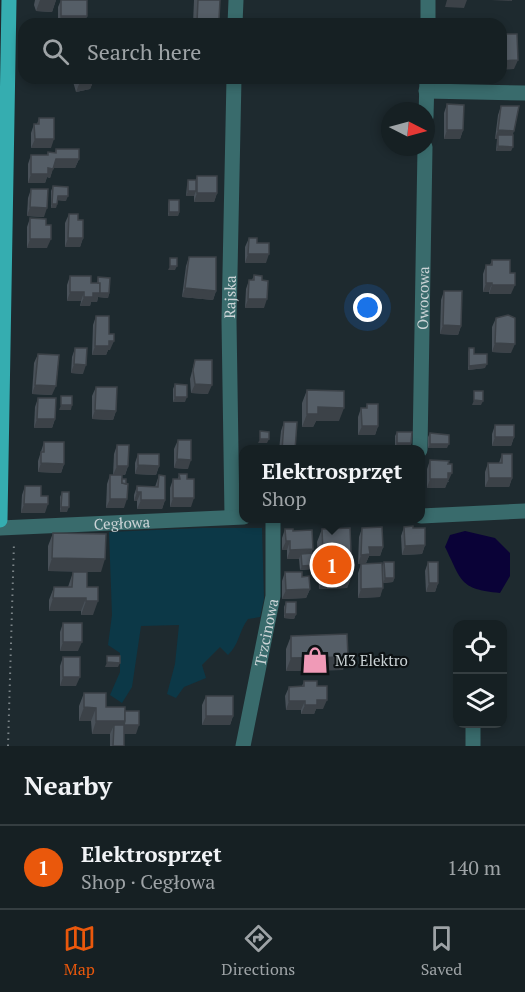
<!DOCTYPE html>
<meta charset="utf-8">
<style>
body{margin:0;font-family:"PT Serif",serif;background:#232d30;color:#f1f3f6}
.controls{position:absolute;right:18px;bottom:18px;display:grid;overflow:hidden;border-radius:12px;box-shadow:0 3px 9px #0003}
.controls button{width:54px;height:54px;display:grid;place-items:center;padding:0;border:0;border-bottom:2px solid #353e41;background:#162023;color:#f1f3f6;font:30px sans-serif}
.compass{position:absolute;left:381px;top:102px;width:54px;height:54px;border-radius:50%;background:#162023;box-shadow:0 3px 9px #0003;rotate:96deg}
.you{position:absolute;left:368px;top:308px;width:21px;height:21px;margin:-15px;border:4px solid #fff;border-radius:50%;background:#1a73e8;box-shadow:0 0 0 9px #1a73e833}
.badge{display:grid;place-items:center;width:39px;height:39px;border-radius:50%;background:#ea580c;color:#fff;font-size:20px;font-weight:700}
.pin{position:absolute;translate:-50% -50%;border:3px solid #fff;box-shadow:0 2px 6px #0006}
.popup{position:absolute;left:239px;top:445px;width:186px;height:78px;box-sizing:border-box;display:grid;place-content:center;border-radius:12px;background:#162023;filter:drop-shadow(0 2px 4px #0005);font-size:20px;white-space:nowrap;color:#9ea3a6}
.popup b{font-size:22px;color:#f1f3f6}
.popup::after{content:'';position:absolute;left:50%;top:100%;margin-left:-12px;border:12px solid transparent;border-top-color:#162023}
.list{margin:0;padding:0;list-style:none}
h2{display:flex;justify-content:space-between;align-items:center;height:78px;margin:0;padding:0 24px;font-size:26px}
h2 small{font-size:20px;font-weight:400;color:#9ea3a6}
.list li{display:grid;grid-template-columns:39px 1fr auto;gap:18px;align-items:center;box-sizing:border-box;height:84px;padding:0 24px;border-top:2px solid #353e41}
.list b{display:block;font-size:22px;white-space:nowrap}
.list p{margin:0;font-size:20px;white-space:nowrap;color:#9ea3a6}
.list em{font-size:20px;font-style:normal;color:#9ea3a6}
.icon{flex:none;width:33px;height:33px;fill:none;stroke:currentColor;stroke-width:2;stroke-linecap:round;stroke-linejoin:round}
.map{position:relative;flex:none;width:525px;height:746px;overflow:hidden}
.search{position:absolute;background:#162023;box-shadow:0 3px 9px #0003;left:18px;right:18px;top:18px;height:66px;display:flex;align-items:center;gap:15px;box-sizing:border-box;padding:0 21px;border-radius:18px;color:#9ea3a6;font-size:22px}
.sheet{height:162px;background:#162023}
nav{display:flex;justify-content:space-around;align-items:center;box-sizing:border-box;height:84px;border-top:2px solid #353e41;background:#162023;font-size:16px;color:#9ea3a6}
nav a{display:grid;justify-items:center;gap:3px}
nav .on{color:#ea580c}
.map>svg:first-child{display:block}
</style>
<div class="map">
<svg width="525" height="746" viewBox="0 0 525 746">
<rect width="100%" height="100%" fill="#1e2a2f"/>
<path fill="#0c3847" d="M202 528H262L264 599 260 617 248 619C239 631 239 645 228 655L220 647 202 665 206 678 184 687 176 698 167 694 175 664 179 625 141 626 132 687 122 703 110 695 120 672V653L108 645 112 615 109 532Z"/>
<path fill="#0a0237" d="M465 531 495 538 510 553V576L500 593C459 589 462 581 445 547L450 535Z"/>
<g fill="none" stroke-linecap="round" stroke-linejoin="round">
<path stroke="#7a8387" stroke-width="2" stroke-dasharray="1.5 4.5" stroke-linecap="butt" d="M8 746 14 542"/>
<g stroke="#396b6c" stroke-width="15">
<path d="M235 24 236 0"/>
<path d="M428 24V0"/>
<path d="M426 91 525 93"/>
<path d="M426 117 427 78"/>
<path id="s1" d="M420 450 425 147"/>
<path id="s2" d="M232 516 229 321 234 78"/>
<path d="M421 516 525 511"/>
<path id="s3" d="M0 528 244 517"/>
<path id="s4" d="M243 746 273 596V518"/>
<path d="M473 746V724"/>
</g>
<path stroke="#35adb0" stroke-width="15" d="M0 520 9 0"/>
</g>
<g fill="#495159">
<path d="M35 0H56L52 12 36 11 34 5Z"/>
<path d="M61 0H87V16L84 24H58V7Z"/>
<path d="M194 0H220L218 24H193Z"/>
<path d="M72 78H140L138 83 93 82 90 89 76 92Z"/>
<path d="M447 104 463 130 460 139H444V113Z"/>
<path d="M501 106 513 135 511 151H496L497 139H495L498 115Z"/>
<path d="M39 118 51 148H31V133L34 124H37Z"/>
<path d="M56 149 79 159 75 168H53L50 178 47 177 45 183H28V164L31 155H47L48 152 55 153Z"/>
<path d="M197 176 217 193 214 202H194V196H186L187 185 188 180H196Z"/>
<path d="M53 186 66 201 57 200 56 208H51V191Z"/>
<path d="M31 189 44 217 27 216 28 198Z"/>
<path d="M169 200 179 212 178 216H168V204Z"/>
<path d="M69 214 78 220 83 238 80 247H65V223Z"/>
<path d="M30 218 47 248H27V227Z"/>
<path d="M249 238 257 243 266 263H245V247Z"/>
<path d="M189 257 216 291 213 300 182 297 186 266Z"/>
<path d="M492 260 511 294H489V292H483V274L486 265H490Z"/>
<path d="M254 275 264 308H245L246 289 249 280H252Z"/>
<path d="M70 276 91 283H97L98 277 109 293 108 298 98 297 97 302H91L90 306H80L81 301H67V285Z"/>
<path d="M444 291 461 326 458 335 440 334 441 300Z"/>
<path d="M96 316 109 334 110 350H108L106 355H92L93 325Z"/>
<path d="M496 318 511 353 492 352V327Z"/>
<path d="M75 348 83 374 71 373 72 357Z"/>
<path d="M469 348 474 354 485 368 468 370V353Z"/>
<path d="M38 354 52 395 32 394 34 363Z"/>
<path d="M195 360 208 394 191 393 190 379Z"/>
<path d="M175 384 185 402H173V389Z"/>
<path d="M96 387 116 411 113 420 92 419V396Z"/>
<path d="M307 390 339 421H316L313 427H302V403Z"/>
<path d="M38 398 55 419 52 428H34L35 407Z"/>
<path d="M367 404 378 426 375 435H358V417L361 408H366Z"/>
<path d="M284 422 295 450H279L281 431Z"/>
<path d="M495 425 514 437 511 446H492V434Z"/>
<path d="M397 432 411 443 410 448H395V436Z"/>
<path d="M430 433 447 448H428V437Z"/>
<path d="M178 440 188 469 174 468V449Z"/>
<path d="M44 442 64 464 61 473 38 472V461Z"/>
<path d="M117 445 128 466 125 475H113L114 454Z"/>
<path d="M138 454 159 466 156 475 135 474V463Z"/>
<path d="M502 454 512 478 509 487H485V472L488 463H499Z"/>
<path d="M430 460 449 482H447L445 488H427V469Z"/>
<path d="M179 474 191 507H170V488L173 479H178Z"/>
<path d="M110 475 122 479 124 508H106L107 484Z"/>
<path d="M159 475 165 500 162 509H137V501H134V495L137 486 155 487Z"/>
<path d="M25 486 41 496 45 513H21L22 495Z"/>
<path d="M62 492 67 512H60V497Z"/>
<path d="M404 527 413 528 425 545 422 554 402 555 401 536Z"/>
<path d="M362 528 383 547 380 556H369L366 563 358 564 359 537Z"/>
<path d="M285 529 293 531 311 554 314 569 300 570 299 559H287V550H282V538Z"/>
<path d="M322 529 352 575 347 588 319 589 317 542Z"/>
<path d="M53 533 101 572 48 571V546Z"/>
<path d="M384 562 394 578 393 582 383 583 380 597 358 598V573L361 564 382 567Z"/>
<path d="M428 562 438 583 435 592H426L425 571Z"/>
<path d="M73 572 87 587 93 615H81V611H49V600L54 587H68Z"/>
<path d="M285 572 302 577 310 589 306 598 282 599V581Z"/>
<path d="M286 602 296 614 294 619 284 618V607Z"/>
<path d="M63 623 78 651H60V632Z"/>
<path d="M291 636 343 670 286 671V649Z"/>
<path d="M63 657 76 686H60V666Z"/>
<path d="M304 681 317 686 323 709H316L314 714H301V710H286L285 696 289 687 302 686Z"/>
<path d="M84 693 106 707 125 711 136 734H124V746H110V734H92L91 721H79V706Z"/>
<path d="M206 696 233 716 230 725H202V705Z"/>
</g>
<g fill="#3c4248">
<path d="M40 0H56L52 12 36 11Z"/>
<path d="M447 0H467L464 8 445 7Z"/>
<path d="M491 0H512V1Z"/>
<path d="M61 16H87L84 24H58Z"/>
<path d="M215 19H219L218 24H197V22Z"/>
<path d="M518 60 514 69 501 70V61Z"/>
<path d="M84 78H140L138 83 93 82 90 89 76 92 81 79Z"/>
<path d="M447 130H463L460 139H444Z"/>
<path d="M498 130 514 131 511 140 498 135 497 139H495Z"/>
<path d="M35 139H54L51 148H31Z"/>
<path d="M498 146 513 147 511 151H496Z"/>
<path d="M56 159H79L75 168H53Z"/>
<path d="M48 168 53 169 50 178 47 177 45 183H28L31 174Z"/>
<path d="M188 191H196L194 196H186Z"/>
<path d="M197 193H217L214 202H194Z"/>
<path d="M58 196H68L66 201 56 200Z"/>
<path d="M52 204H57L56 208H51Z"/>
<path d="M30 207 47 208 44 217 27 216Z"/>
<path d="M169 212H179L178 216H168Z"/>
<path d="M68 238H83L80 247H65Z"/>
<path d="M30 239H51L47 248H27Z"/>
<path d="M248 254H269L266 263H245Z"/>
<path d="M170 266H177L175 270H168Z"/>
<path d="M486 283H492L489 292H483Z"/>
<path d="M492 285H515L511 294H489Z"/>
<path d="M185 288 216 291 213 300 182 297Z"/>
<path d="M70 292H84L81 301H67Z"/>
<path d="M93 293H109L108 298 98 297 97 302H91L90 306H80L84 297Z"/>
<path d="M248 299H267L264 308H245Z"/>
<path d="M443 325 461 326 458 335 440 334Z"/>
<path d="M109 341H114L110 350H108L106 355H92L95 346Z"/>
<path d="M495 343 515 344 511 353 492 352Z"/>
<path d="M74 364 86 365 83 374 71 373Z"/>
<path d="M487 364 485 368 468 370 469 366Z"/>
<path d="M195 384 212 385 208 394 191 393Z"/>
<path d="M35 385 56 386 52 395 32 394Z"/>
<path d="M175 397H187L185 402H173Z"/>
<path d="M474 400 483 401 481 405H472Z"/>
<path d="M61 405H72L71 410H59Z"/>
<path d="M318 407 344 408 339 421H316L313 427H302L307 414Z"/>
<path d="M95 410 116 411 113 420 92 419Z"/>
<path d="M37 419H55L52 428H34Z"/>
<path d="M362 426H378L375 435H358Z"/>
<path d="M495 437H514L511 446H492Z"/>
<path d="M260 439H269L267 443H258Z"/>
<path d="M397 443H411L410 448H395Z"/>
<path d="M430 444H449L447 448H428Z"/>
<path d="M177 459 191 460 188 469 174 468Z"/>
<path d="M41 463 64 464 61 473 38 472Z"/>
<path d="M138 465 159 466 156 475 135 474Z"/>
<path d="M117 466H128L125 475H113Z"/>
<path d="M448 473H452L445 488H427L430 479Z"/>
<path d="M489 478H512L509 487H485Z"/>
<path d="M137 492H141L137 501H134Z"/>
<path d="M173 498H194L191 507H170Z"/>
<path d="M110 499H127L124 508H106Z"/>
<path d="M141 500H165L162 509H137Z"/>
<path d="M24 504H48L45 513H21Z"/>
<path d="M61 507H69L67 512H60Z"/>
<path d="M286 541H290L287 550H282Z"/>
<path d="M425 545 422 554 402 555 405 546Z"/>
<path d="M369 547H383L380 556H369L366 563 358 564 361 555Z"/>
<path d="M313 549 310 558 301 554 299 559H287L290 550Z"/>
<path d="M52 558 105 559 101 572 48 571Z"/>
<path d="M315 565 314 569 300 570 302 566Z"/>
<path d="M352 575 347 588 319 589 324 576Z"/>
<path d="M385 578H394L393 582 383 583Z"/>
<path d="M429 583H438L435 592H426Z"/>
<path d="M383 588 380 597 358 598 361 589Z"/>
<path d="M310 589 306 598 282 599 286 590Z"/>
<path d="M53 598H86L81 611H49Z"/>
<path d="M86 601H98L93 615H81Z"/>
<path d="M285 614H296L294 619 284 618Z"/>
<path d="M63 642H82L78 651H60Z"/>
<path d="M348 657 343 670 286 671 291 658Z"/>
<path d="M107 662 120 663 118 667H105Z"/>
<path d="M63 677H80L76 686H60Z"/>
<path d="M317 700H327L323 709H316L314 714H301L305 705Z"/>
<path d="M289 701H305L301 710H286Z"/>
<path d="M84 707 96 708 91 721H79Z"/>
<path d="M206 716H233L230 725H202Z"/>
<path d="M96 721H125L120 734 114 725 110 734H92Z"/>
<path d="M124 725H139L136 734H121Z"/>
</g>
<g fill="#555e67" stroke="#3c4248" stroke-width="1.5">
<rect x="61" y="0" width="26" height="16"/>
<path d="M198 0H220L219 19H215V23L197 22Z"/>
<path d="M501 34H517L518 60 501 61Z"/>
<path d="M447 104 464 105 463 130H447Z"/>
<path d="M501 106H519L514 131 498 130Z"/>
<path d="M39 118H54V139H35L34 124H39Z"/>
<path d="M498 135H513V147L498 146Z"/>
<path d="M56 149H79V159H56L53 169 48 168V174H31V155H48V152L56 153Z"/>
<rect x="197" y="176" width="20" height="17"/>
<rect x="188" y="180" width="8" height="11"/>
<path d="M53 186 68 187V196H58L57 204H52Z"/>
<path d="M31 189H48L47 208 30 207Z"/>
<rect x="169" y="200" width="10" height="12"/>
<path d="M69 214H78V220H83V238H68Z"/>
<path d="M30 218 46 219V225H51V239H30Z"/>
<path d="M249 238H257V243H269V254H248Z"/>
<path d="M189 257H216V291L185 288Z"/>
<rect x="170" y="258" width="7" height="8"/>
<path d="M492 260H510V273H515V285H492V283H486V265H492Z"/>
<path d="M254 275 262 276V280L268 281 267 299H248L249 280H254Z"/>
<path d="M70 276H91V283H100V293H93V297H84V292H70Z"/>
<path d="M98 277 110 278 109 293H100V283H98Z"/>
<path d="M444 291H462L461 326 443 325Z"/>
<path d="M508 315 515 318V344L495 343 496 318Z"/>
<path d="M96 316H109V334H114V341H109V346H95Z"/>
<path d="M75 348H87L86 365 74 364Z"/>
<path d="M469 348H474V354H487V364L469 366Z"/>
<path d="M38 354 59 355 56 386 35 385Z"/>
<path d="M195 360H212V385L195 384 193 370Z"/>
<path d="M175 384 187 385V397H175Z"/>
<path d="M96 387H117L116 411 95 410Z"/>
<path d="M307 390 344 391V408L318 407V414H307Z"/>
<path d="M474 391H483V401L474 400Z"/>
<rect x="61" y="396" width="11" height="9"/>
<path d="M38 398H56L55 419H37Z"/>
<path d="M367 404H378V426H362L361 408H367Z"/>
<path d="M284 422H297L295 450H282Z"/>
<rect x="495" y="425" width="19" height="12"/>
<path d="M260 431 269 432V439H260Z"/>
<path d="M397 432H412L411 443H397Z"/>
<path d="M430 433 449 435V444H430Z"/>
<path d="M178 440H191V460L177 459Z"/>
<path d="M44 442H64V464L41 463V452H44Z"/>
<path d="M117 445H129L128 466H117Z"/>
<path d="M138 454H159V466L138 465Z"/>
<path d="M502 454H512V478H489L488 463H502Z"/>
<path d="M430 460 449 461 448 464H452V473H448V479H430Z"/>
<path d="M179 474H187V479H194V498H173V479H180Z"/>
<path d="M110 475H122V483L128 484 127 499H110Z"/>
<path d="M159 475 165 476V500H141V492H137V486L158 487Z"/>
<path d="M122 479H126V484L122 483Z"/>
<path d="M25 486H41V496H48V504H24Z"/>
<path d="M62 492H69V507H61Z"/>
<path d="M413 526V528H425V545L405 546 404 527Z"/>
<path d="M382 527 383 547H369L370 554 361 555 362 528Z"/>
<path d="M350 528 352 575 324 576 322 529Z"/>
<path d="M285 529H293V531L312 530 313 549 290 550V541H286Z"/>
<path d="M53 533 106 534 105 559 52 558Z"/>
<path d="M314 553 315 565 302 566 301 554Z"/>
<path d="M384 562H394V578H385Z"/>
<path d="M428 562H438V583H429Z"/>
<path d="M382 563 383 588 361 589V564Z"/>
<path d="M73 572H87V587H98V601H86V598H53L54 587H72Z"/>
<path d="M285 572H302V577L309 576 310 589 286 590Z"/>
<path d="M286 602H296V614H285Z"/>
<rect x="63" y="623" width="19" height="19"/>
<path d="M347 634 348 657 291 658V636Z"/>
<path d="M107 656H120V663L107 662Z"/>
<rect x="63" y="657" width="17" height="20"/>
<path d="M304 681H317V686H327V700H317V705H305V701H289V687L304 686Z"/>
<path d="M84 693H106V707H125V721H96V708L84 707Z"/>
<rect x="206" y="696" width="27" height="20"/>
<path d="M125 711H139V725H124L125 721Z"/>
<path d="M114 725H124V746H113Z"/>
</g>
<defs>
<symbol id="shop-bare" viewBox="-9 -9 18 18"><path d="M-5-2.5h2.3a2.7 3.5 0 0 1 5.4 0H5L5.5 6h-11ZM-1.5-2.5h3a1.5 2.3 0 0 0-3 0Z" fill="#f09ab7" stroke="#0d1214" stroke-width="2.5" paint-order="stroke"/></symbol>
</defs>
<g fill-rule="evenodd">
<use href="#shop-bare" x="296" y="641" width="38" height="38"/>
</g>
<g text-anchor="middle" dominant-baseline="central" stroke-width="4.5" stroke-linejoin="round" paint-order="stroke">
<g font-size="15" fill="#cbd3d6" stroke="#0d1214">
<text stroke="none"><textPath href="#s2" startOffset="219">Rajska</textPath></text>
<text stroke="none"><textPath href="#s1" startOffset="152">Owocowa</textPath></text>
<text stroke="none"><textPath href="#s3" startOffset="122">Cegłowa</textPath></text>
<text stroke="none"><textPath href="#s4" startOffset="116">Trzcinowa</textPath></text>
</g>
<g font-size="15" fill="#cbd3d6" stroke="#0d1214" text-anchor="start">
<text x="335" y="660">M3 Elektro</text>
</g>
</g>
</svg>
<div class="controls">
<button><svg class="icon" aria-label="locate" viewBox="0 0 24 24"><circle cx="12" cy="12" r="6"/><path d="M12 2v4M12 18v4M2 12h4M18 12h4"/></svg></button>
<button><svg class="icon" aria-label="layers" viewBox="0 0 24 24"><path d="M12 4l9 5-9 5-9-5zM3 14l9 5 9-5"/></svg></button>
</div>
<svg class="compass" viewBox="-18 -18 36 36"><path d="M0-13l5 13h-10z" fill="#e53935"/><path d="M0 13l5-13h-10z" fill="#9ea3a6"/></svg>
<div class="you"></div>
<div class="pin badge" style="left:332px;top:565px">1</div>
<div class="popup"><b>Elektrosprzęt</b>Shop</div>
<div class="search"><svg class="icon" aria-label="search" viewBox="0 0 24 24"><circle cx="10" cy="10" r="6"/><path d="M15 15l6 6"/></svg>Search here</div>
</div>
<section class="sheet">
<h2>Nearby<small></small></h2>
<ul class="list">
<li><span class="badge">1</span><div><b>Elektrosprzęt</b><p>Shop · Cegłowa</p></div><em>140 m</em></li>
</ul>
</section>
<nav>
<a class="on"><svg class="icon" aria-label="map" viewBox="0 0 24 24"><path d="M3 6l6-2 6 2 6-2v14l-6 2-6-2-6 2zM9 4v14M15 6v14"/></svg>Map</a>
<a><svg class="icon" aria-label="directions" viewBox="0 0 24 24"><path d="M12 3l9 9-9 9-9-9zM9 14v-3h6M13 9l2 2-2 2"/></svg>Directions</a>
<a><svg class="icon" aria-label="saved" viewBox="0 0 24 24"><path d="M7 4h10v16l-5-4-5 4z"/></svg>Saved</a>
</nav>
